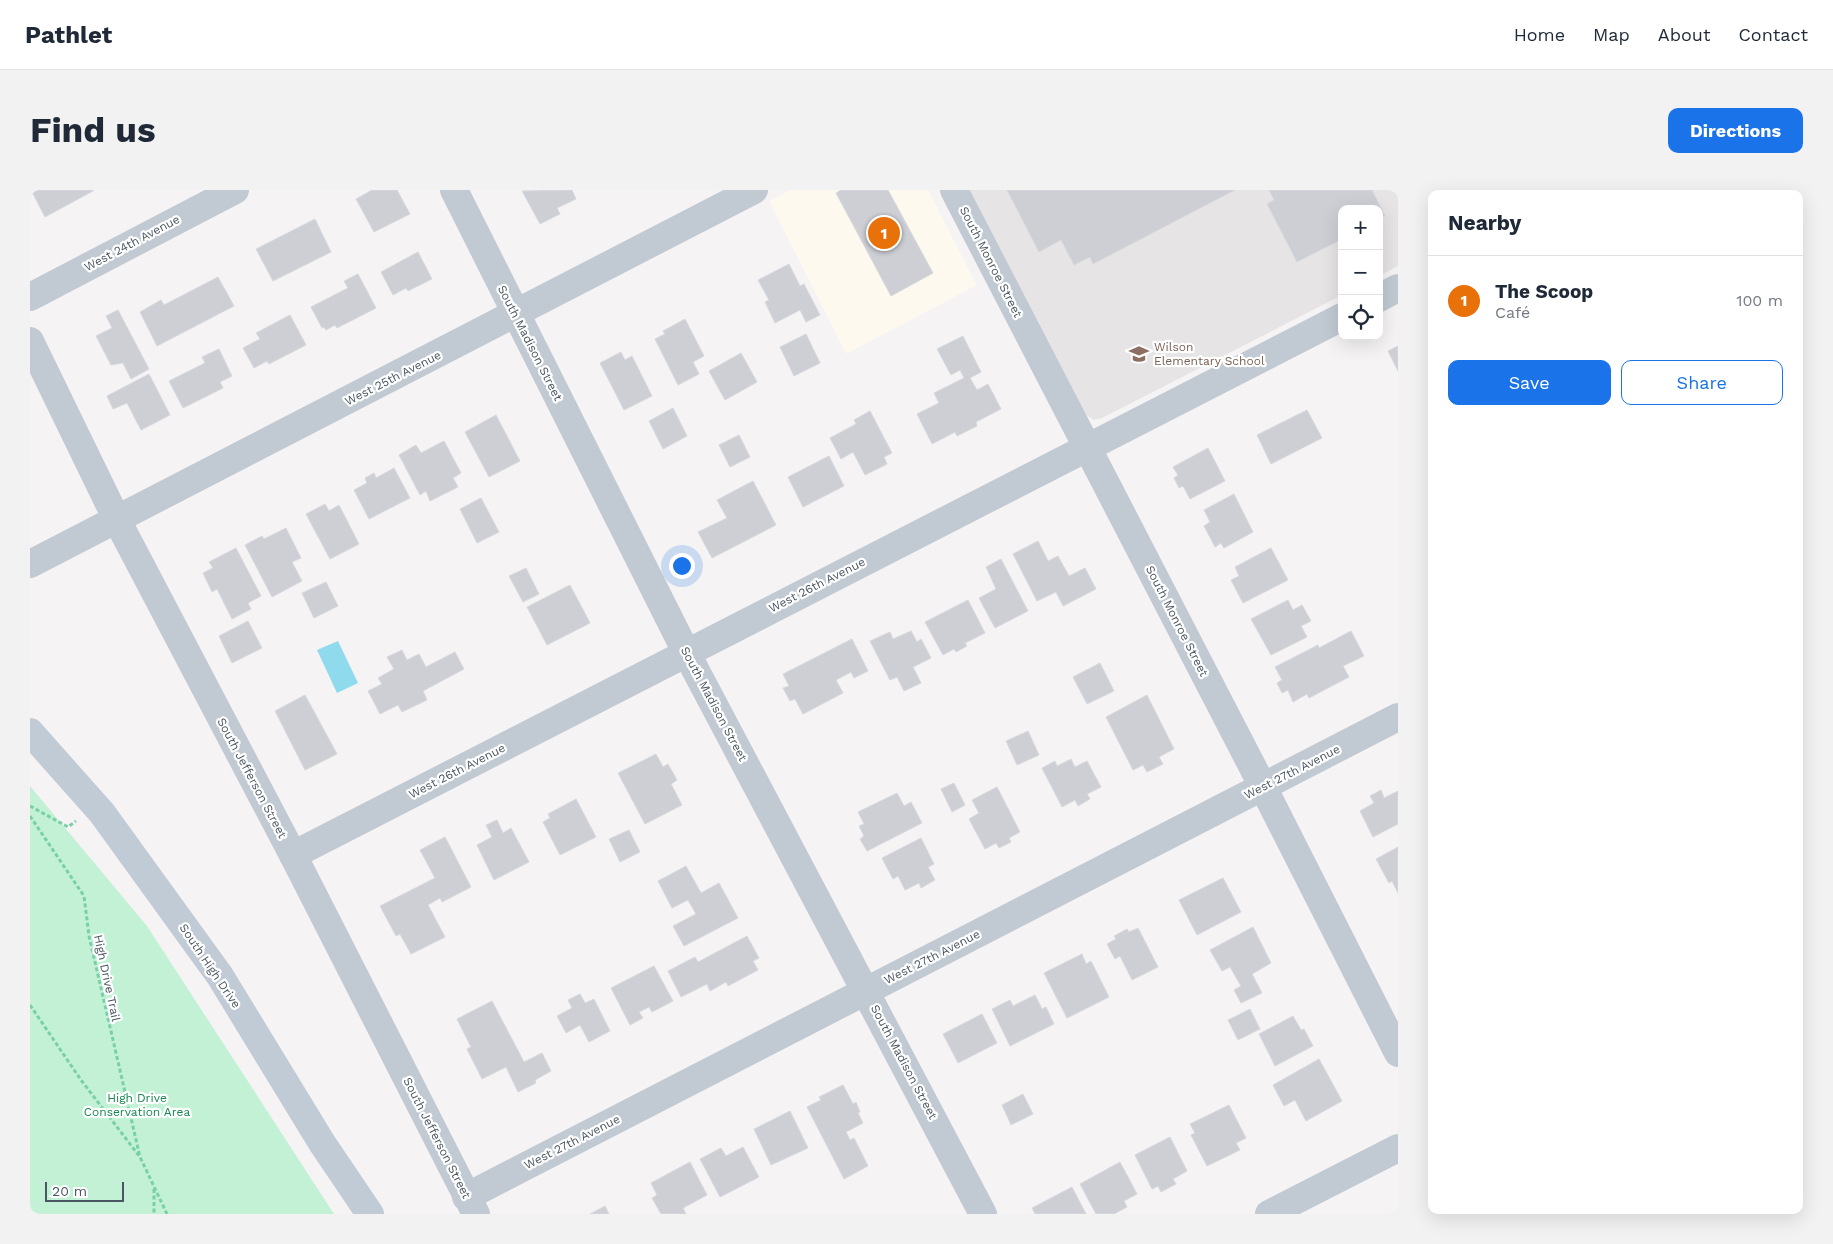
<!DOCTYPE html>
<meta charset="utf-8">
<style>
body{margin:0;font-family:"Work Sans",sans-serif;background:#f2f2f3;color:#1f2937}
.controls{position:absolute;right:15px;top:15px;display:grid;overflow:hidden;border-radius:10px;box-shadow:0 5px 20px #0002}
.controls button{width:45px;height:45px;display:grid;place-items:center;padding:0;border:0;border-bottom:1px solid #e0e1e3;background:#fff;color:#1f2937;font:25px sans-serif}
.scale{position:absolute;left:15px;bottom:12px;width:79px;box-sizing:border-box;padding-left:5px;border:2px solid #4a5661;border-top:0;font-size:14px;line-height:18px;white-space:nowrap;color:#4a5661;-webkit-text-stroke:4px #fff;paint-order:stroke}
.you{position:absolute;left:651px;top:375px;width:18px;height:18px;margin:-12px;border:4px solid #fff;border-radius:50%;background:#1a73e8;box-shadow:0 0 0 8px #1a73e833}
.badge{display:grid;place-items:center;width:32px;height:32px;border-radius:50%;background:#1a73e8;color:#fff;font-size:16px;font-weight:700}
.pin{position:absolute;translate:-50% -50%;border:2px solid #fff;box-shadow:0 1px 5px #0006}
.list{margin:0;padding:0;list-style:none}
h2{display:flex;justify-content:space-between;align-items:center;height:65px;margin:0;padding:0 20px;font-size:21px}
h2 small{font-size:16px;font-weight:400;color:#747a83}
.list li{display:grid;grid-template-columns:32px 1fr auto;gap:15px;align-items:center;box-sizing:border-box;height:90px;padding:0 20px;border-top:1px solid #e0e1e3}
.list b{display:block;font-size:19px;white-space:nowrap}
.list p{margin:0;font-size:16px;white-space:nowrap;color:#747a83}
.list em{font-size:16px;font-style:normal;color:#747a83}
.actions{display:flex;gap:10px;padding:15px 20px}
.actions a{flex:1;padding:11px 0;border:1px solid #1a73e8;border-radius:10px;text-align:center;font-size:18px;color:#1a73e8}
.actions .main{background:#1a73e8;color:#fff}
.icon{flex:none;width:28px;height:28px;fill:none;stroke:currentColor;stroke-width:2;stroke-linecap:round;stroke-linejoin:round}
.map{position:relative;flex:none;width:1368px;height:1024px;overflow:hidden;border-radius:10px}
header{display:flex;align-items:center;gap:30px;box-sizing:border-box;height:70px;padding:0 25px;background:#fff;border-bottom:1px solid #e0e1e3}
header strong{font-size:24px}
nav{display:flex;gap:28px;margin-inline-start:auto;font-size:18px}
.intro{display:flex;align-items:center;justify-content:space-between;box-sizing:border-box;height:120px;padding:0 30px}
h1{margin:0;font-size:35px}
.button{padding:12px 22px;border-radius:10px;background:#1a73e8;color:#fff;font-size:18px;font-weight:700}
main{display:flex;gap:30px;padding:0 30px}
aside{flex:1;background:#fff;border-radius:10px;box-shadow:0 5px 20px #0002}
.map>svg:first-child{display:block}
</style>
<header>
<strong>Pathlet</strong>
<nav><a>Home</a><a>Map</a><a>About</a><a>Contact</a></nav>
</header>
<div class="intro"><h1>Find us</h1><a class="button">Directions</a></div>
<main>
<div class="map">
<svg width="1368" height="1024" viewBox="0 0 1368 1024">
<rect width="100%" height="100%" fill="#f5f3f3"/>
<path fill="#fdf9ef" d="M761 0H898L947 95 816 164 739 11Z"/>
<path fill="#e6e4e5" d="M936 0H1368V76L1349 86V19H1312V105L1072 228 1064 230 1053 223Z"/>
<path fill="#c3f1d5" d="M0 596 117 736 304 1024H0Z"/>
<path fill="#90daee" d="M308 451 328 493 307 503 287 460Z"/>
<g fill="#cdcfd5" stroke="#d7d9de">
<path d="M1 0H63V1L15 27Z"/>
<path d="M342 0H367L380 24 344 42 326 9Z"/>
<path d="M542 0 546 9 527 18 530 24 510 34 492 1Z"/>
<path d="M811 0H858L903 83 861 106 806 3Z"/>
<path d="M977 0H1205L1063 74 1060 67 1044 75 1031 50 1009 62Z"/>
<path d="M1239 0H1342L1355 26 1349 29V19H1312V49L1267 72 1237 14 1244 10Z"/>
<path d="M285 29 301 62 243 91 226 59Z"/>
<path d="M388 62 402 89 378 101 376 98 363 105 351 82Z"/>
<path d="M759 74 770 96 774 94 790 125 776 132 770 120 745 133 735 112 739 110 728 90Z"/>
<path d="M328 84 346 118 307 138 305 135 296 140 294 137 292 138 281 117 318 98 314 91Z"/>
<path d="M188 87 204 116 127 156 110 122 131 110 134 115Z"/>
<path d="M88 120 119 179 101 189 93 173 81 175 66 146 82 138 76 126Z"/>
<path d="M260 125 276 155 239 174 237 171 224 178 213 158 230 149 226 143Z"/>
<path d="M655 129 674 166 663 172 669 184 648 195 625 149 635 144 633 141Z"/>
<path d="M776 144 790 173 764 186 750 157Z"/>
<path d="M933 146 951 182 940 188 947 200 958 194 971 219 946 232 947 236 927 246 925 242 902 254 887 224 909 213 904 203 934 188 930 180 921 185 907 159Z"/>
<path d="M1368 156V181L1358 161Z"/>
<path d="M189 159 202 186 190 192 193 198 153 218 139 191 175 173 172 167Z"/>
<path d="M591 162 595 170 602 166 622 206 594 220 570 173Z"/>
<path d="M711 163 727 192 695 210 679 181Z"/>
<path d="M119 184 140 225 111 240 97 213 83 219 77 206Z"/>
<path d="M643 218 657 246 633 259 619 231Z"/>
<path d="M1277 220 1292 248 1241 274 1227 245Z"/>
<path d="M840 221 862 263 854 267 857 274 835 285 823 262 811 269 800 248 826 234 824 230Z"/>
<path d="M466 225 490 271 459 287 435 242Z"/>
<path d="M709 245 720 267 700 277 689 255Z"/>
<path d="M414 251 431 283 423 288 428 297 400 311 396 301 390 305 369 265 386 255 391 263Z"/>
<path d="M1178 258 1195 291 1160 309 1153 296 1149 298 1144 288 1148 285 1143 277Z"/>
<path d="M799 266 814 296 773 317 758 287Z"/>
<path d="M364 278 380 308 339 329 324 300 337 293 335 288 344 283 346 288Z"/>
<path d="M723 291 746 335 682 368 668 342 697 328 687 310Z"/>
<path d="M1204 304 1223 342 1194 358 1191 353 1185 357 1174 336 1180 332 1174 320Z"/>
<path d="M451 308 469 342 447 353 430 319Z"/>
<path d="M295 314 299 321 309 315 329 354 300 369 276 324Z"/>
<path d="M256 338 271 368 262 372 272 391 242 407 215 355 232 346 234 349Z"/>
<path d="M1008 351 1018 371 1028 366 1039 386 1055 378 1066 399 1033 416 1026 402 1007 411 983 364Z"/>
<path d="M206 358 231 406 218 413 221 419 202 429 187 399 182 402 173 383 183 378 179 372Z"/>
<path d="M1241 358 1258 390 1213 413 1201 390 1209 386 1205 377Z"/>
<path d="M971 369 998 421 965 438 949 408 966 399 956 377Z"/>
<path d="M496 378 509 404 493 412 479 386Z"/>
<path d="M296 392 308 416 284 428 272 403Z"/>
<path d="M540 395 560 433 517 455 497 417Z"/>
<path d="M938 410 955 443 935 453 937 456 926 462 924 459 913 465 895 432Z"/>
<path d="M1258 410 1263 420 1272 415 1281 431 1271 436 1277 447 1241 465 1221 429Z"/>
<path d="M218 431 232 458 202 473 189 446Z"/>
<path d="M881 441 887 452 891 449 901 468 883 477 891 493 874 501 867 487 860 490 840 451 860 442 863 449Z"/>
<path d="M1321 441 1334 466 1313 476 1319 487 1279 508 1277 504 1263 512 1258 500 1252 503 1247 493 1252 490 1245 477 1288 455 1289 458Z"/>
<path d="M822 449 838 481 824 488 821 482 806 490 813 503 773 524 765 509 760 511 753 498 759 496 753 484Z"/>
<path d="M372 460 377 470 389 464 396 477 425 462 434 479 393 501 397 510 372 522 368 515 350 524 338 501 352 494 348 488 364 479 357 467Z"/>
<path d="M1070 473 1084 501 1057 514 1043 487Z"/>
<path d="M275 505 307 564 275 580 245 521Z"/>
<path d="M1117 505 1144 559 1129 567 1133 574 1117 582 1113 575 1103 580 1076 527Z"/>
<path d="M998 541 1009 565 987 575 976 551Z"/>
<path d="M626 564 633 577 638 574 647 590 641 594 652 615 615 634 588 583Z"/>
<path d="M1041 569 1045 577 1057 571 1071 597 1057 604 1060 609 1048 616 1045 610 1032 617 1012 578 1025 571 1027 576Z"/>
<path d="M924 593 935 615 922 622 911 599Z"/>
<path d="M967 597 990 642 979 648 981 652 969 658 966 653 955 659 939 629 949 623 942 610Z"/>
<path d="M1351 600 1354 608 1368 601V634L1343 647 1330 621 1344 613 1340 606Z"/>
<path d="M867 603 874 616 881 612 892 633 837 661 830 649 834 646 829 636 834 634 828 622Z"/>
<path d="M546 609 566 647 530 665 513 632 520 628 518 624Z"/>
<path d="M467 630 473 643 481 638 499 672 464 690 447 655 462 647 456 635Z"/>
<path d="M599 640 610 662 590 672 579 649Z"/>
<path d="M415 647 441 697 412 712 410 708 398 715 415 747 381 764 370 744 366 746 350 716 405 688 390 660Z"/>
<path d="M891 648 904 674 898 677 905 690 891 698 889 693 875 700 868 686 863 689 852 668Z"/>
<path d="M1368 657V703L1362 691 1359 693 1346 669Z"/>
<path d="M656 676 671 703 689 693 708 728 654 756 643 736 666 724 658 710 642 718 628 691Z"/>
<path d="M1193 688 1211 722 1167 745 1149 710Z"/>
<path d="M1223 737 1241 773 1222 784 1232 803 1211 813 1204 800 1211 796 1200 777 1192 781 1180 760Z"/>
<path d="M1108 738 1128 777 1102 790 1090 766 1085 769 1077 754 1086 749 1084 746 1097 739 1099 742Z"/>
<path d="M717 746 729 768 723 771 728 780 698 796 696 792 680 801 677 794 651 807 638 781 665 767 668 772Z"/>
<path d="M1052 764 1056 774 1061 771 1079 807 1037 828 1014 783Z"/>
<path d="M624 776 643 811 622 822 619 817 609 822 613 828 600 835 581 798Z"/>
<path d="M550 804 555 813 564 809 580 841 559 852 550 835 536 843 527 826 542 818 538 810Z"/>
<path d="M1005 805 1012 819 1016 817 1024 834 980 856 962 819 980 810 983 816Z"/>
<path d="M462 811 494 872 512 863 521 881 505 890 506 893 488 902 476 877 452 889 437 859 441 857 427 829Z"/>
<path d="M1220 819 1230 839 1208 850 1198 830Z"/>
<path d="M952 824 967 853 928 873 913 844Z"/>
<path d="M1263 826 1271 840 1274 839 1283 856 1245 876 1229 844Z"/>
<path d="M1289 869 1312 911 1276 931 1265 910 1254 916 1243 895Z"/>
<path d="M813 895 823 914 826 912 830 922 828 923 833 933 816 942 820 950 824 948 838 976 814 989 777 917 791 910 789 907Z"/>
<path d="M993 904 1003 924 981 935 972 915Z"/>
<path d="M1199 915 1216 948 1206 953 1210 960 1177 976 1161 945 1165 943 1160 934Z"/>
<path d="M760 921 778 958 741 975 724 939Z"/>
<path d="M1140 947 1157 981 1143 989 1146 994 1131 1002 1128 996 1122 999 1105 965Z"/>
<path d="M713 957 729 987 690 1007 670 969 691 958 696 966Z"/>
<path d="M660 972 677 1005 653 1018 656 1024H631L622 1008 627 1005 621 993Z"/>
<path d="M1090 972 1107 1004 1094 1011 1097 1017 1084 1024H1066L1050 994Z"/>
<path d="M1042 997 1056 1024H1005L1002 1018Z"/>
<path d="M575 1016 579 1024H560Z"/>
</g>
<g fill="none" stroke-linecap="round" stroke-linejoin="round">
<g stroke="#7ad0a6" stroke-width="3" stroke-dasharray="4 2.5" stroke-linecap="butt">
<path d="M0 616 38 637 46 631"/>
<path d="M0 626 54 706 59 746 110 967"/>
<path d="M0 815 51 890 110 967 137 1024"/>
<path d="M124 999V1024"/>
</g>
<g stroke="#c1cad2" stroke-width="28">
<path d="M424 0 656 462 953 1024"/>
<path d="M924 0 1233 597 1368 863"/>
<path d="M0 107 205 0"/>
<path d="M1349 108 1368 98"/>
<path d="M0 151 87 330 263 665 446 1024"/>
<path d="M0 374 724 0"/>
<path d="M263 665 1312 127"/>
<path d="M436 1007 1368 527"/>
<path d="M1239 1024 1368 958"/>
</g>
<path stroke="#c1cbd6" stroke-width="28" d="M0 542 72 623 190 786 292 953 340 1024"/>
</g>
<defs>
<symbol id="school-bare" viewBox="-9 -9 18 18"><path d="M0-5L7-2L0 1L-7-2ZM-4 1L0 2.5L4 1V4Q0 6-4 4Z" fill="#8d6e63" stroke="#fff" stroke-width="2.5" paint-order="stroke"/></symbol>
</defs>
<g fill-rule="evenodd">
<use href="#school-bare" x="1095" y="150" width="28" height="28"/>
</g>
<g text-anchor="middle" dominant-baseline="central" stroke-width="4.5" stroke-linejoin="round" paint-order="stroke">
<g font-size="12" fill="#4a5661" stroke="#fff">
<text transform="translate(102 53) rotate(-28)">West 24th Avenue</text>
<text transform="translate(961 72) rotate(63)">South Monroe Street</text>
<text transform="translate(500 153) rotate(63)">South Madison Street</text>
<text transform="translate(363 188) rotate(-27)">West 25th Avenue</text>
<text transform="translate(787 395) rotate(-27)">West 26th Avenue</text>
<text transform="translate(1147 431) rotate(63)">South Monroe Street</text>
<text transform="translate(684 514) rotate(62)">South Madison Street</text>
<text transform="translate(427 581) rotate(-27)">West 26th Avenue</text>
<text transform="translate(1262 582) rotate(-27)">West 27th Avenue</text>
<text transform="translate(222 588) rotate(62)">South Jefferson Street</text>
<text transform="translate(902 767) rotate(-27)">West 27th Avenue</text>
<text transform="translate(180 776) rotate(56)">South High Drive</text>
<text transform="translate(77 788) rotate(78)">High Drive Trail</text>
<text transform="translate(874 872) rotate(62)">South Madison Street</text>
<text transform="translate(407 948) rotate(63)">South Jefferson Street</text>
<text transform="translate(542 952) rotate(-27)">West 27th Avenue</text>
</g>
<g font-size="12" fill="#785e54" stroke="#fff" text-anchor="start">
<text x="1124" y="157">Wilson<tspan x="1124" dy="14">Elementary School</tspan></text>
</g>
<g font-size="12" fill="#17864f" stroke="#fff">
<text x="107" y="908">High Drive<tspan x="107" dy="14">Conservation Area</tspan></text>
</g>
</g>
</svg>
<div class="controls">
<button>+</button>
<button>−</button>
<button><svg class="icon" aria-label="locate" viewBox="0 0 24 24"><circle cx="12" cy="12" r="6"/><path d="M12 2v4M12 18v4M2 12h4M18 12h4"/></svg></button>
</div>
<div class="scale">20 m</div>
<div class="you"></div>
<div class="pin badge" style="left:854px;top:43px;background:#e8710a">1</div>
</div>
<aside>
<h2>Nearby<small></small></h2>
<ul class="list">
<li><span class="badge" style="background:#e8710a">1</span><div><b>The Scoop</b><p>Café</p></div><em>100 m</em></li>
</ul>
<div class="actions"><a class="main">Save</a><a>Share</a></div>
</aside>
</main>
